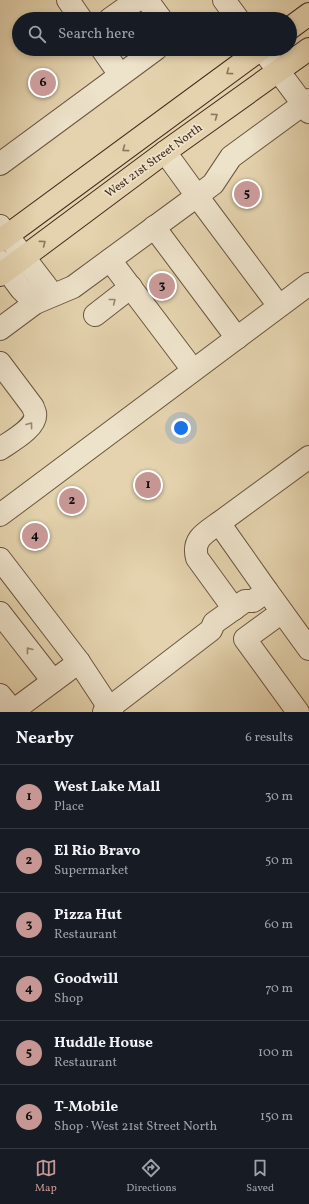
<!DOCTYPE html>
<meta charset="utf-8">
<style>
body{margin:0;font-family:Vollkorn,serif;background:#242831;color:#f1f3f6}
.you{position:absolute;left:181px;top:428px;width:14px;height:14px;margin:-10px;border:3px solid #fff;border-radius:50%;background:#1a73e8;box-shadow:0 0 0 6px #1a73e833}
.badge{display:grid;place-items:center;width:26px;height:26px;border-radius:50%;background:#c59692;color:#111;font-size:13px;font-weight:700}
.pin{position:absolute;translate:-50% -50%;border:2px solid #fff;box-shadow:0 1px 4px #0006}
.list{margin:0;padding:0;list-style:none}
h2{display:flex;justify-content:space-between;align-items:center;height:52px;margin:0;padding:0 16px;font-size:17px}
h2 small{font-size:13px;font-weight:400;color:#9ea1a6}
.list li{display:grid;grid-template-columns:26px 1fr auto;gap:12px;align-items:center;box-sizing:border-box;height:64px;padding:0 16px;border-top:1px solid #363941}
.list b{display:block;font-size:15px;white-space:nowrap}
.list p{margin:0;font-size:13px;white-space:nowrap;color:#9ea1a6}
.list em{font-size:13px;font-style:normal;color:#9ea1a6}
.icon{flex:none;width:22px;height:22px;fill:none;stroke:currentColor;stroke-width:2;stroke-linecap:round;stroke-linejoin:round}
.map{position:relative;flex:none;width:309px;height:712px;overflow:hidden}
.search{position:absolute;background:#171b24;box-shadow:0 2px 6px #0003;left:12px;right:12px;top:12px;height:44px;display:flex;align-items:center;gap:10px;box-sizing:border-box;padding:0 14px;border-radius:22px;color:#9ea1a6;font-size:15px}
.sheet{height:436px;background:#171b24}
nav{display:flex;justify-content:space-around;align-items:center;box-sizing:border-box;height:56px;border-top:1px solid #363941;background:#171b24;font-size:11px;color:#9ea1a6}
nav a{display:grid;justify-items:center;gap:2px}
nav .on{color:#c59692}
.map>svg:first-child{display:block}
</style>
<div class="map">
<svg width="309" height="712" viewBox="0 0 309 712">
<rect width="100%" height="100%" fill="#e4d3ae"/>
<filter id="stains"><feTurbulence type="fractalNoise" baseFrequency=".005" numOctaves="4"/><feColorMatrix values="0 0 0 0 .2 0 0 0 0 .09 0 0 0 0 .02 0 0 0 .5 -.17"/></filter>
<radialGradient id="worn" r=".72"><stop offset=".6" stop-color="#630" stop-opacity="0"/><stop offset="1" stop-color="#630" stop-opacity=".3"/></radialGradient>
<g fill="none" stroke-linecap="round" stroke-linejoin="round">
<defs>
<g id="minor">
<path d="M68 0 81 19"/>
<path d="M147 0 161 19"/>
<path d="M224 0 238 19"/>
<path d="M110 19 137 0"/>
<path d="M102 49 120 75"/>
<path d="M262 49 309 112"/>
<path d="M0 164 156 49"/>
<path d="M0 226 53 295"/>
<path d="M154 227 237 338"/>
<path d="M110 260 193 370"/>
<path d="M0 261 21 289 35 303"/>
<path d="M279 306 197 196 213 184 231 157 309 100"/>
<path d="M95 315 131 287"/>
<path d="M0 329 35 303 73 287 197 196 165 152"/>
<path d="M0 363 33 407C33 409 35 411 35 413 38 427 10 442 0 449"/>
<path d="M0 515 309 284"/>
<path d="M219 523C205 533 192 539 197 558L234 609"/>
<path d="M0 559 79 662 112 712"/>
<path d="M267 591 219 523 309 457"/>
<path d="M282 612 245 639 298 712"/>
<path d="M0 613 53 681"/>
<path d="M0 695 11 708H17L79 662"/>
<path d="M104 712 211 630 214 623 245 601H253L267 591 309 649"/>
</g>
<g id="major">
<path d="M290 28 309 14"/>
<path d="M0 241 261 49"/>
<path d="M0 275 165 152 309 49"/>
</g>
</defs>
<use href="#minor" stroke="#6d5642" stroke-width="24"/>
<use href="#major" stroke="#452c1e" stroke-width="24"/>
<use href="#minor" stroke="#ede2ca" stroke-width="22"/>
<use href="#major" stroke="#e4d3ae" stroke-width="22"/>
</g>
<defs><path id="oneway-chevron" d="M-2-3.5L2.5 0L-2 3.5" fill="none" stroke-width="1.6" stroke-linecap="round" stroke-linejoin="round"/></defs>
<g stroke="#8d775f">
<use href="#oneway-chevron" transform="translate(229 72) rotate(144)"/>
<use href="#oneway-chevron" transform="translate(215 116) rotate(-36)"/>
<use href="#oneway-chevron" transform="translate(125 149) rotate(144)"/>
<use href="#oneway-chevron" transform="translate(43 243) rotate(-37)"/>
</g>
<g stroke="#998774">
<use href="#oneway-chevron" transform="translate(113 301) rotate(-38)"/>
<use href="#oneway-chevron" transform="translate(30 425) rotate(-53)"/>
<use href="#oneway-chevron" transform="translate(29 650) rotate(-128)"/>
</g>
<g text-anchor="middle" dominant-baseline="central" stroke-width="3.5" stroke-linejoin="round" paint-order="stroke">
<g font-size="12" fill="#452c1e" stroke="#ede2ca">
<text transform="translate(154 161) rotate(-36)">West 21st Street North</text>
</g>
</g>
<rect width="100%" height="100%" filter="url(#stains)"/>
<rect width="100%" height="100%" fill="url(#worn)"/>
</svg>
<div class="you"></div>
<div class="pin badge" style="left:148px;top:485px">1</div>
<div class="pin badge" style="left:72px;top:501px">2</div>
<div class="pin badge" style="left:162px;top:286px">3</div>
<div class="pin badge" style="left:35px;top:536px">4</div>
<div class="pin badge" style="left:247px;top:194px">5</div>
<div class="pin badge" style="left:43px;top:83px">6</div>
<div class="search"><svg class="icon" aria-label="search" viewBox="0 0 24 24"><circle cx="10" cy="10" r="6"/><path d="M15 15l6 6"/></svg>Search here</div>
</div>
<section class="sheet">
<h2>Nearby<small>6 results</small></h2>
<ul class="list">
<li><span class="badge">1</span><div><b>West Lake Mall</b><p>Place</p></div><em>30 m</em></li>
<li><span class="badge">2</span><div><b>El Rio Bravo</b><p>Supermarket</p></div><em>50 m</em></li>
<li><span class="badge">3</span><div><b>Pizza Hut</b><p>Restaurant</p></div><em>60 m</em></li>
<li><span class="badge">4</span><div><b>Goodwill</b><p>Shop</p></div><em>70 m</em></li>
<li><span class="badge">5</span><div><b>Huddle House</b><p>Restaurant</p></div><em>100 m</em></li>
<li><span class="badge">6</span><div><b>T-Mobile</b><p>Shop · West 21st Street North</p></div><em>150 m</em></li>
</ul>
</section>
<nav>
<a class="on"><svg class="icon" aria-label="map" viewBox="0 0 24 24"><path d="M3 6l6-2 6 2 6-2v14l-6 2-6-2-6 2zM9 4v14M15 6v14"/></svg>Map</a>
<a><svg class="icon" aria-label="directions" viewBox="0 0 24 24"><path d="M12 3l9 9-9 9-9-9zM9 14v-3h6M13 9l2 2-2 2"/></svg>Directions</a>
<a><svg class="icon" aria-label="saved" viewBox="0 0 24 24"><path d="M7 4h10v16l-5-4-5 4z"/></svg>Saved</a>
</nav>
